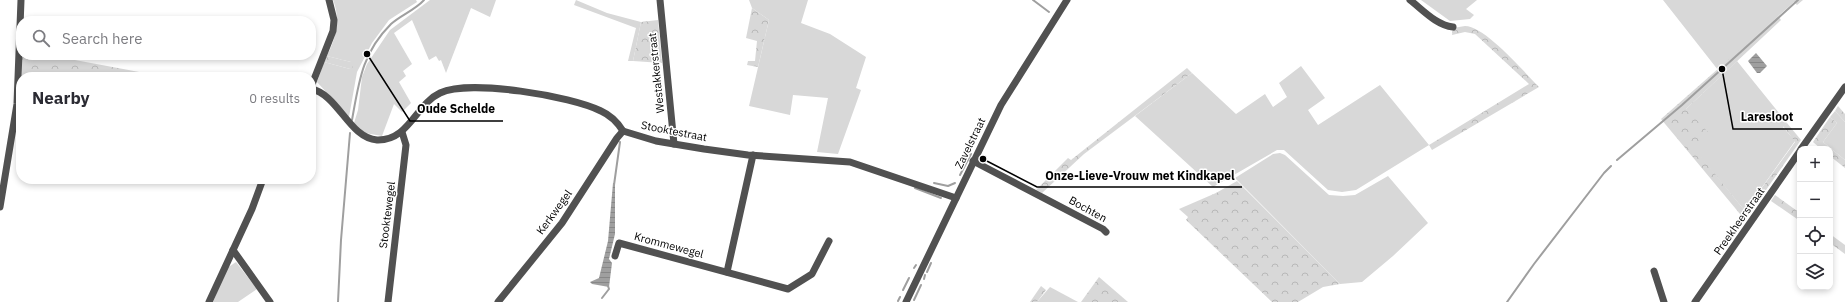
<!DOCTYPE html>
<meta charset="utf-8">
<style>
body{margin:0;font-family:"IBM Plex Sans",sans-serif;background:#f7f7f7;color:#2b2b33}
.controls{position:absolute;right:12px;bottom:12px;display:grid;overflow:hidden;border-radius:8px;box-shadow:0 2px 6px #0003}
.controls button{width:36px;height:36px;display:grid;place-items:center;padding:0;border:0;border-bottom:1px solid #e1e1e2;background:#fff;color:#2b2b33;font:20px sans-serif}
.list{margin:0;padding:0;list-style:none}
h2{display:flex;justify-content:space-between;align-items:center;height:52px;margin:0;padding:0 16px;font-size:17px}
h2 small{font-size:13px;font-weight:400;color:#7c7c81}
.icon{flex:none;width:22px;height:22px;fill:none;stroke:currentColor;stroke-width:2;stroke-linecap:round;stroke-linejoin:round}
.map{position:relative;flex:none;width:1845px;height:302px;overflow:hidden}
.search{position:absolute;background:#fff;box-shadow:0 2px 6px #0003;left:16px;top:16px;width:300px;height:44px;display:flex;align-items:center;gap:10px;box-sizing:border-box;padding:0 14px;border-radius:16px;color:#7c7c81;font-size:15px}
.panel{position:absolute;background:#fff;box-shadow:0 2px 6px #0003;left:16px;top:72px;width:300px;height:112px;border-radius:16px}
.map>svg:first-child{display:block}
</style>
<div class="map">
<svg width="1845" height="302" viewBox="0 0 1845 302">
<defs>
<pattern id="forest-crowns" width="20" height="18" patternUnits="userSpaceOnUse"><rect width="20" height="18" fill="#d8d8d8"/><path d="M2 6a3 3 0 1 1 6 0M12 15a3 3 0 1 1 6 0" fill="none" stroke="#b8b8b8"/></pattern>
<pattern id="water-rules" width="6" height="5" patternUnits="userSpaceOnUse"><rect width="6" height="5" fill="#9f9f9f"/><path d="M0 2.5h6" fill="none" stroke="#878787"/></pattern>
</defs>
<rect width="100%" height="100%" fill="#fff"/>
<g fill="#d8d8d8">
<path d="M333 0H416L417 2 389 20 372 43 357 72 349 117 317 82 324 62 350 69 351 62 327 56C336 38 341 20 333 0Z"/>
<path d="M430 0H496L490 17 471 8 446 73 441 60 439 61 436 56 429 60 412 20 394 33 412 64 403 71 406 76 399 82 411 103 402 112 394 104 382 136 365 133 354 123 358 110 362 77 367 64 390 30Z"/>
<path d="M576 0 607 13 641 22 633 61H628L636 28 574 5Z"/>
<path d="M749 0H808L801 23 830 34 866 57 856 88 861 90 838 154 817 152 828 98 793 95 790 115 749 106 769 20 752 8Z"/>
<path d="M1421 0H1477L1466 9 1474 15 1470 19 1450 21Z"/>
<path d="M1663 0H1803L1797 5 1794 2 1718 70Z"/>
<path d="M1737 61 1787 123 1783 127 1795 141 1745 211 1694 149 1686 109Z"/>
<path d="M1301 66 1325 98 1308 110 1318 125 1380 85 1429 145 1356 190 1342 192 1328 190 1284 150H1277L1213 187 1135 116 1192 73 1236 114 1265 94 1273 107 1287 97 1279 83Z"/>
<path d="M1835 111 1845 122V160L1823 142 1837 123 1830 117Z"/>
<path d="M1280 153 1285 155 1329 195 1343 196 1355 195 1388 176 1428 223 1393 256 1362 282 1340 284 1235 178 1273 154Z"/>
<path d="M236 262 257 289 238 302H213L227 268Z"/>
<path d="M1050 287 1078 302H1037Z"/>
</g>
<g fill="url(#forest-crowns)">
<path d="M752 8 769 20 758 67 747 65 748 61H755L757 41 746 38Z"/>
<path d="M1778 16 1781 20 1686 109 1710 134 1695 149 1745 211 1795 142 1783 126 1787 123 1801 140 1745 220 1661 119Z"/>
<path d="M658 20 662 63 633 61 641 22Z"/>
<path d="M1465 26C1485 26 1524 72 1539 87L1432 150 1429 145 1529 84 1475 34 1465 32 1452 35 1453 28Z"/>
<path d="M22 55H48L150 74 159 77H22Z"/>
<path d="M327 56 351 62 353 67 350 69 324 62Z"/>
<path d="M1187 68 1192 73 1084 154 1042 193 1036 190 1068 158 1071 160Z"/>
<path d="M1838 106 1845 114V122L1835 111Z"/>
<path d="M1830 117 1837 123 1823 142 1845 160V168L1830 156V149H1821L1813 142Z"/>
<path d="M1237 181 1340 284 1323 287 1298 302H1272L1186 220 1188 217 1179 209 1216 193Z"/>
<path d="M1775 195 1800 213V221L1771 201Z"/>
<path d="M1830 234 1845 245V254L1830 243Z"/>
<path d="M1099 277 1128 302H1081Z"/>
<path d="M1041 286 1046 290 1037 302H1030Z"/>
</g>
<g fill="url(#water-rules)">
<path d="M1756 53 1767 66 1760 73H1757L1748 61Z"/>
<path d="M613 183H615V234L609 259 612 263 609 287 592 284 590 282 599 278 608 241Z"/>
</g>
<g fill="none" stroke-linecap="round" stroke-linejoin="round">
<g stroke="#9f9f9f" stroke-width="2">
<path d="M1033 0 1049 12"/>
<path d="M352 120C359 81 362 53 391 24 401 15 415 10 424 0"/>
<path d="M1617 160 1682 105 1798 0"/>
<path d="M960 175 971 154"/>
<path d="M934 183 948 186 955 183"/>
<path d="M614 185 620 142"/>
<path d="M915 188 941 198"/>
<path d="M914 268 916 265"/>
<path d="M927 272 931 263"/>
<path d="M924 279 925 275"/>
<path d="M903 290 909 278"/>
<path d="M602 298 609 289 608 286"/>
<path d="M914 300 921 285"/>
<path d="M898 301 900 297"/>
<path d="M338 302 341 240 350 133"/>
<path d="M1507 302 1534 264 1604 173 1611 166"/>
</g>
<g stroke="#515151" stroke-width="7">
<path d="M660 0 674 144"/>
<path d="M1410 0C1423 10 1436 25 1453 27"/>
<path d="M311 87 333 31 334 20 329 0"/>
<path d="M311 89C338 94 349 138 377 140 409 141 416 104 440 93 470 79 571 96 601 111 610 115 618 123 623 131L656 141 704 149 748 155 850 162 956 198"/>
<path d="M1801 149 1845 87"/>
<path d="M973 161 1103 229 1106 232"/>
<path d="M0 207 17 104 21 0"/>
<path d="M233 250 270 302"/>
<path d="M615 256 619 243 788 289 812 274 829 241"/>
<path d="M1654 271 1664 302"/>
<path d="M727 272 753 155"/>
<path d="M209 302 252 209 263 179"/>
<path d="M388 302 406 145 402 132"/>
<path d="M498 302 562 223 617 138 623 131"/>
<path d="M906 302 1001 105 1067 0"/>
<path d="M1695 302 1800 151"/>
</g>
</g>
<g text-anchor="middle" dominant-baseline="central" stroke-width="3" stroke-linejoin="round" paint-order="stroke">
<g font-size="11" fill="#000" stroke="#fff">
<text transform="translate(656 73) rotate(-96)">Westakkerstraat</text>
<text transform="translate(674 131) rotate(11)">Stooktestraat</text>
<text transform="translate(970 143) rotate(-64)">Zavelstraat</text>
<text transform="translate(1088 209) rotate(29)">Bochten</text>
<text transform="translate(554 212) rotate(-54)">Kerkwegel</text>
<text transform="translate(387 215) rotate(-83)">Stooktewegel</text>
<text transform="translate(1739 221) rotate(-55)">Preekheerstraat</text>
<text transform="translate(669 245) rotate(15)">Krommewegel</text>
</g>
</g>
<path fill="none" stroke="#000" stroke-width="1.5" d="M367 54L410 121H503M1722 69L1733 129H1802M983 159L1037 187H1242"/>
<g fill="#000" stroke="#fff" stroke-width="1.5">
<circle cx="367" cy="54" r="4"/>
<circle cx="1722" cy="69" r="4"/>
<circle cx="983" cy="159" r="4"/>
</g>
<g font-size="12" text-anchor="middle" font-weight="bold" fill="#000" stroke="#fff" stroke-width="3" stroke-linejoin="round" paint-order="stroke">
<text x="456" y="113">Oude Schelde</text>
<text x="1767" y="121">Laresloot</text>
<text x="1140" y="180">Onze-Lieve-Vrouw met Kindkapel</text>
</g>
</svg>
<div class="controls">
<button>+</button>
<button>−</button>
<button><svg class="icon" aria-label="locate" viewBox="0 0 24 24"><circle cx="12" cy="12" r="6"/><path d="M12 2v4M12 18v4M2 12h4M18 12h4"/></svg></button>
<button><svg class="icon" aria-label="layers" viewBox="0 0 24 24"><path d="M12 4l9 5-9 5-9-5zM3 14l9 5 9-5"/></svg></button>
</div>
<div class="search"><svg class="icon" aria-label="search" viewBox="0 0 24 24"><circle cx="10" cy="10" r="6"/><path d="M15 15l6 6"/></svg>Search here</div>
<section class="panel">
<h2>Nearby<small>0 results</small></h2>
<ul class="list">
</ul>
</section>
</div>
